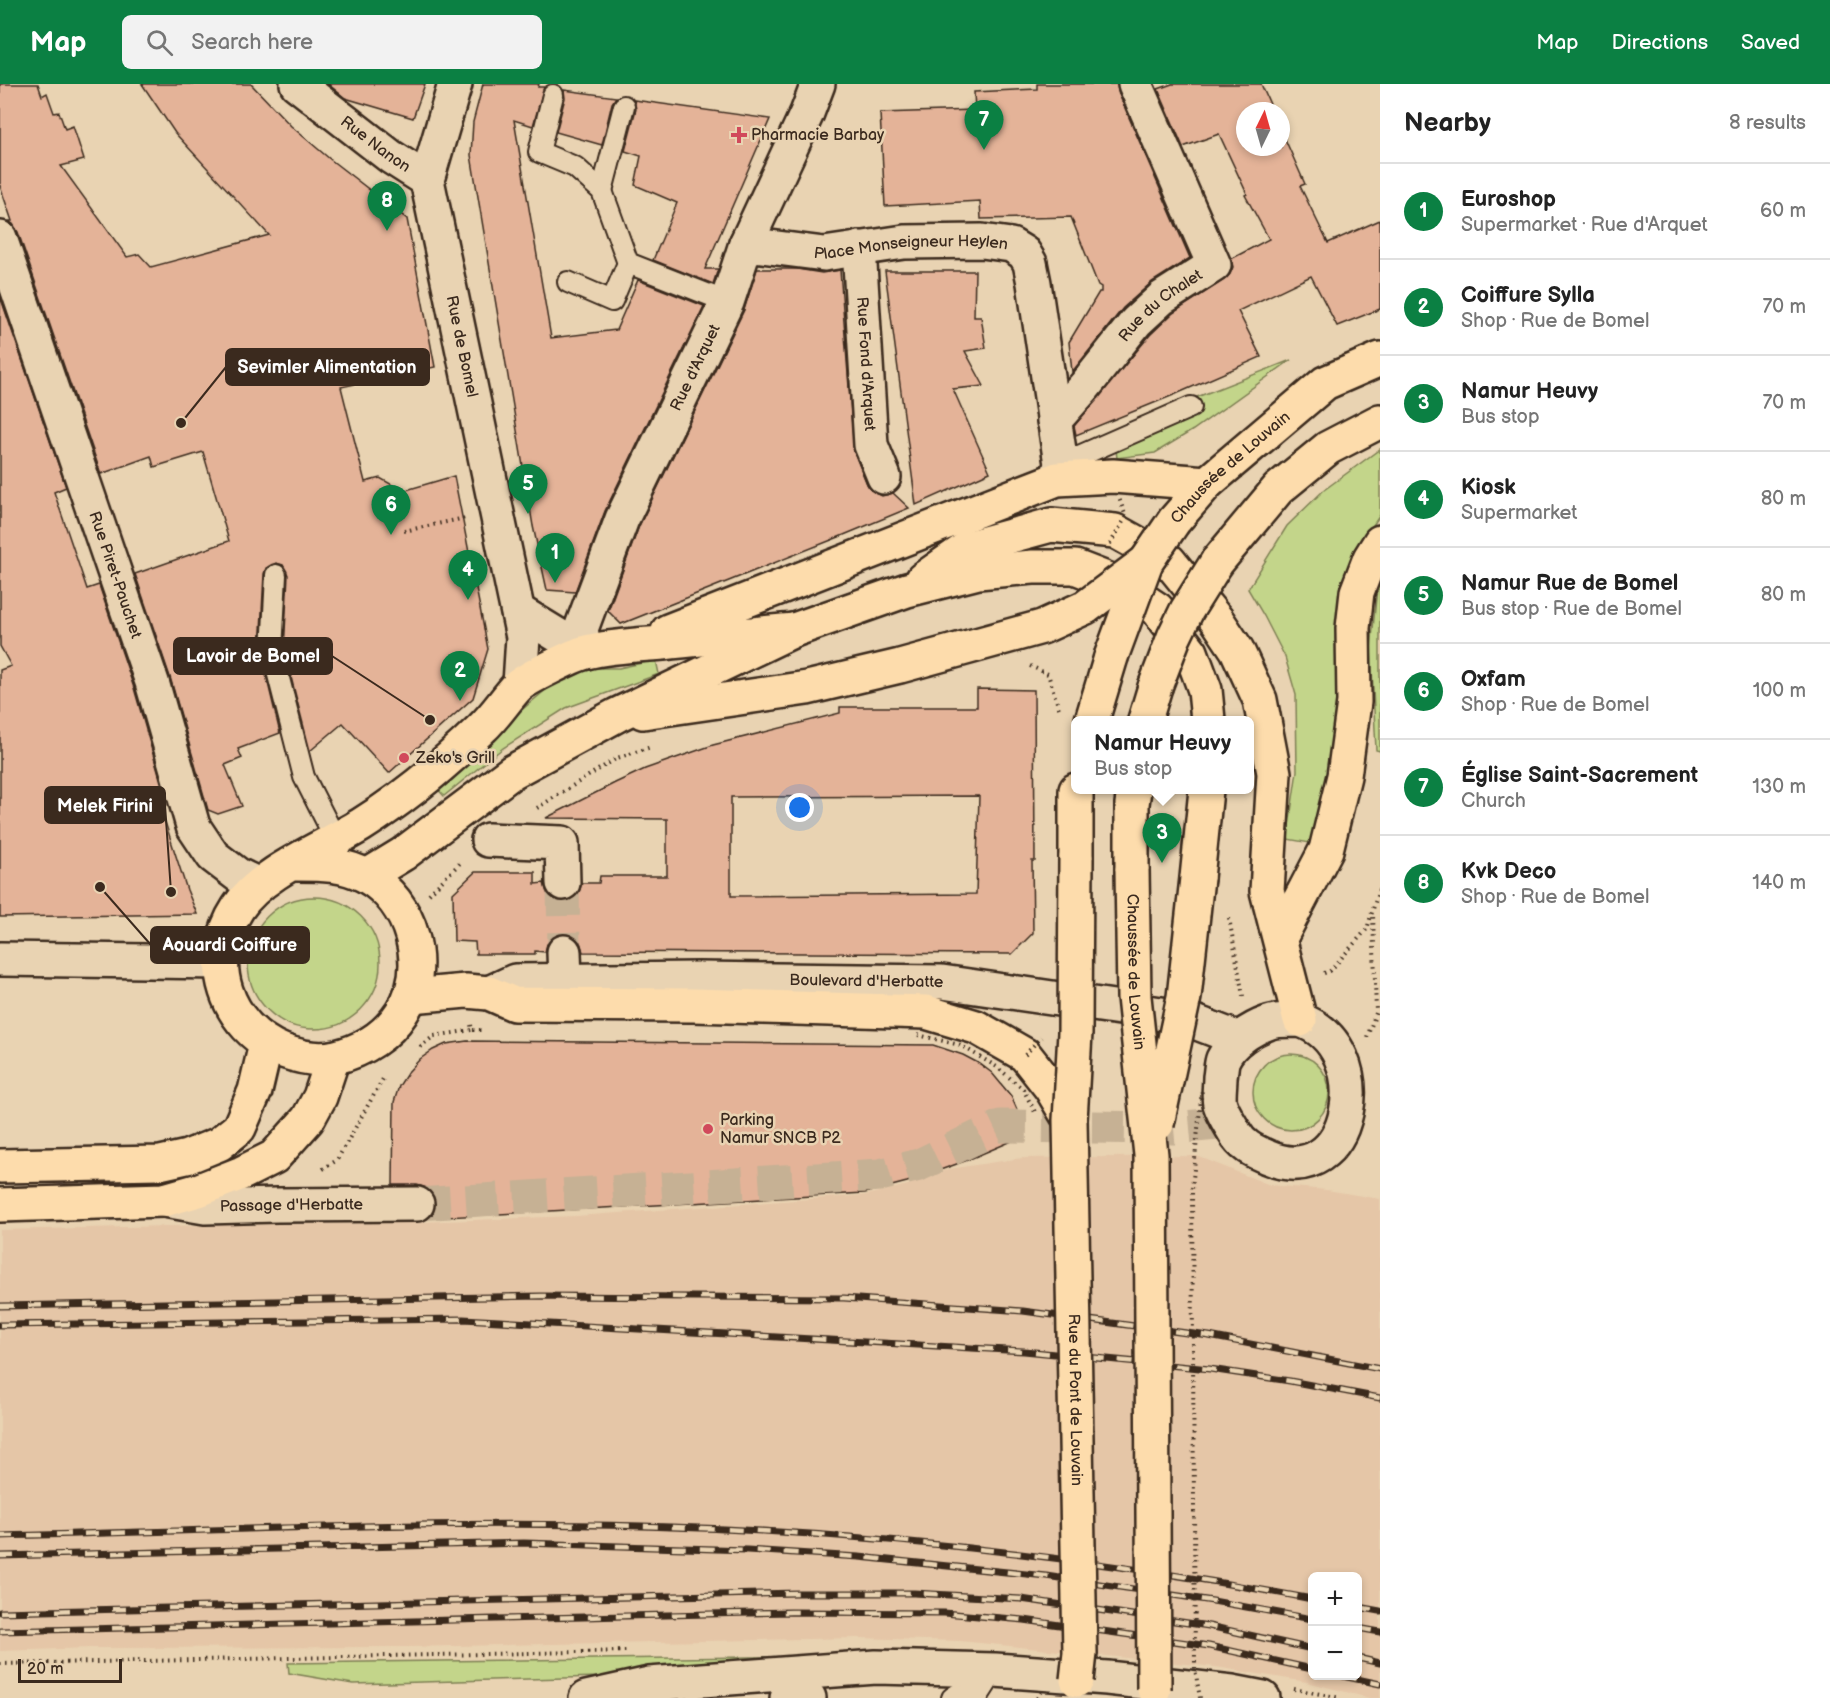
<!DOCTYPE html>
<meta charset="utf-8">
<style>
body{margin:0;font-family:"Balsamiq Sans",sans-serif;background:#f2f2f2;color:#222}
.controls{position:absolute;right:18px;bottom:18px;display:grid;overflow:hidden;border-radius:9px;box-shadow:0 3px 9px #0003}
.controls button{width:54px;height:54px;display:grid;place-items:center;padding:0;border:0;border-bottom:2px solid #e0e0e0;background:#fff;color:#222;font:30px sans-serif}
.compass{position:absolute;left:1236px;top:18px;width:54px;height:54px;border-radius:50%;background:#fff;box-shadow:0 3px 9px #0003;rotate:5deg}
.scale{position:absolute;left:18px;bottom:15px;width:104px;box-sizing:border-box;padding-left:6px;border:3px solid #3b2a1e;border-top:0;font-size:16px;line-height:21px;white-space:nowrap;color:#3b2a1e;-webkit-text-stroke:4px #e9d3b2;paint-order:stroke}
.you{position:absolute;left:800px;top:724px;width:21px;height:21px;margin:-15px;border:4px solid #fff;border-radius:50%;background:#1a73e8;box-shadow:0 0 0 9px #1a73e833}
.badge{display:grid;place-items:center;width:39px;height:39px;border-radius:50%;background:#0b8043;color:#fff;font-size:20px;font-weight:700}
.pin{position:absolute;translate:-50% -50px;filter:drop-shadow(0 2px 3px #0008)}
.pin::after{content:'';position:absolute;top:32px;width:21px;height:18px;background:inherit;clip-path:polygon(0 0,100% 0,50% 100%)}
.popup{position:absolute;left:1071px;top:632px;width:183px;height:78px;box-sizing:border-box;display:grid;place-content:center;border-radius:9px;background:#fff;filter:drop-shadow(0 2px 4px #0005);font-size:20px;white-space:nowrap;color:#767676}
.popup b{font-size:22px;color:#222}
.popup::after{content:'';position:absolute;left:50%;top:100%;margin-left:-12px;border:12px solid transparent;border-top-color:#fff}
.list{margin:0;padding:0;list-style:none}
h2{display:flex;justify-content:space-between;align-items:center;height:78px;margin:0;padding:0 24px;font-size:26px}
h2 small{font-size:20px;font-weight:400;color:#767676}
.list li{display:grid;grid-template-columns:39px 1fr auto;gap:18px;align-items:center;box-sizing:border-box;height:96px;padding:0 24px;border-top:2px solid #e0e0e0}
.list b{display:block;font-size:22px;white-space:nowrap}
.list p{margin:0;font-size:20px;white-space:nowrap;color:#767676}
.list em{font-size:20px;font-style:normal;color:#767676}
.icon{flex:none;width:33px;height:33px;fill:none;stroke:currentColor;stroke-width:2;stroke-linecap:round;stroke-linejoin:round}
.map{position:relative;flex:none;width:1380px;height:1614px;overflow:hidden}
header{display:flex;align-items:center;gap:36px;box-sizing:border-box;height:84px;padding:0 30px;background:#0b8043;color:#fff}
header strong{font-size:28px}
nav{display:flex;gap:33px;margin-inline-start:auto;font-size:21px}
.search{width:420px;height:54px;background:#f2f2f2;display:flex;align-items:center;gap:15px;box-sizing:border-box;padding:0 21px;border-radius:9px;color:#767676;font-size:22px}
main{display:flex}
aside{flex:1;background:#fff}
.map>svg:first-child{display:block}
</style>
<header>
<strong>Map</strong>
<div class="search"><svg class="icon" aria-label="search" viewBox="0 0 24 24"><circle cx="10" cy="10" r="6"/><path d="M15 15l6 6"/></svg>Search here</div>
<nav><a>Map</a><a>Directions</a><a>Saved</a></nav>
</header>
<main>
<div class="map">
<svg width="1380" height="1614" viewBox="0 0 1380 1614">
<rect width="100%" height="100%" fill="#e9d3b2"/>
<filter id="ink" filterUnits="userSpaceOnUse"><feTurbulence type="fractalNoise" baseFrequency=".0167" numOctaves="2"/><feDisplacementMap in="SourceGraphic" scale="12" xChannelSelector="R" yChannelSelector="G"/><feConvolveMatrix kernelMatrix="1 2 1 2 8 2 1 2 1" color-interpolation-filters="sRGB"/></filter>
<g filter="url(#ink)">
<path fill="#e5c6a7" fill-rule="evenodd" d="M1197 1072 1270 1101 1327 1106 1380 1115V1614H1369L1307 1598 1216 1583 960 1557 858 1554 407 1563 91 1564 0 1567V1146L211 1141 392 1139 576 1132 866 1111 908 1101 949 1085 1022 1074ZM1312 1492H1358V1592H1312Z"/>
<g fill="#c3d58a" stroke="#7f8054" stroke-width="1.5">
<path d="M1291 276 1193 346 1155 369 1117 374 1116 366 1198 330 1192 315Z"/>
<path d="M1380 365V431L1358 463 1338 600 1333 658 1323 717 1310 759 1287 755 1297 687 1296 611 1285 573 1264 532 1248 505 1287 442 1324 406Z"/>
<path d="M1380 498V667L1376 666 1371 565 1377 504Z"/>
<path d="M656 576 659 590 566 624 503 664 444 712 433 700 554 599 589 584H619Z"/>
<circle cx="314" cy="879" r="66"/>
<circle cx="1291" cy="1008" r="38"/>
<path d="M832 1572 600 1593 353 1600 289 1589 288 1579Z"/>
</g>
<g fill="#e4b398" stroke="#3b2a1e" stroke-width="1.5" fill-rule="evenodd">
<path d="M0 0H38L42 12 47 9 54 29 59 28 65 45 73 42 84 76 61 82 127 173 139 170 151 183 269 151 175 49 142 0H251L291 42 331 76 407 135 435 283 341 303 365 398 380 394 403 407 454 392 488 565 473 614 389 689 343 639 310 667 284 566 288 491 283 481 276 479 266 484 264 490 260 566 280 649 238 665 242 674 225 681 242 722 218 730 208 726 170 593 135 490 229 457 203 368 154 383 151 372 101 390 18 148 13 140 8 137H12L0 102Z"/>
<path d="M328 0H425L413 34 345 14Z"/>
<path d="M483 0H539L538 3H544L533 42 514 36 551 254 616 246 638 196 704 222 605 427 575 508 547 506 533 442 471 71 473 38Z"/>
<path d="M1037 0H1117L1118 8 1190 174 1152 198 1123 224 1072 288 1069 258 1099 208H1101V203L1098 201 1071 133 981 135 980 117 885 122 880 29 975 26 974 8 1037 5Z"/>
<path d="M1172 0H1261L1273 27H1245V63H1281V46L1305 100 1300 102 1328 159 1380 136V225L1337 242 1311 192 1238 227 1261 273 1176 310 1076 351 1074 342 1150 251 1173 229 1224 196 1230 190 1233 183 1231 175 1269 155 1245 111 1247 110 1219 50 1183 63 1158 5Z"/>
<path d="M564 6 616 13 612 19 602 61 556 48 565 14Z"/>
<path d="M634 16 770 35 705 185H718L713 200 653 176 677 119 635 101 641 72 625 67 636 25Z"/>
<path d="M757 185H797L822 189 840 186 854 368 867 400 872 407 882 412 893 409 909 424 839 453 621 540 608 527 639 442 744 226Z"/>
<path d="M885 187H975L974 233H981L986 264 965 267 984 302 953 305 990 388 916 421Z"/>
<path d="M0 212 66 403 54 408 87 505 99 501 134 604 163 705 153 701 187 806 197 830 0 833V586L11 582 0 562Z"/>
<path d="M977 605 1034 606 1035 777H1032L1033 849 1012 870 583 868 580 858 573 852 564 849 554 852 547 860 545 868 535 867V870H476L475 858 454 857 453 809 475 788H535V800L544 799 547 809 555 816 563 818 573 815 579 808 582 799H599L600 792H667V735L546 734 615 699 645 685 713 661 840 629V623H977ZM979 712 976 810 731 812V713Z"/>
<path d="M467 957 933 961 963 971 980 980 992 989 1011 1012 1022 1037 1024 1052 965 1077 907 1098 865 1109 429 1134 434 1129 436 1119 433 1110 427 1104 417 1101H393L394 1018 399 1002 408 988 420 975 433 966 446 960Z"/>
</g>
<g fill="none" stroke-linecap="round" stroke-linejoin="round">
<path stroke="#c6b194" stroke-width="33" stroke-dasharray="33 16" stroke-linecap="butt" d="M563 799 564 868"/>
<path stroke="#c6b194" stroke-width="33" stroke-dasharray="33 16" stroke-linecap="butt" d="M417 1120 880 1091 919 1081 1000 1042 1173 1044 1229 1039"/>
<defs>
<g id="lane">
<path d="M553 11 539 68 575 83 602 107 628 179 727 218"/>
<path d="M602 107 624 22"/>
<path d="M568 198 612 217 628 179"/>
<path d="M1061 380 1191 323"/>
<path d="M276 491 272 567 304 693 336 756"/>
<path d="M952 1614 995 1586 977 1614"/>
</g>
<g id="street">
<path id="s1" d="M297 0 391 73 427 96"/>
<path id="s2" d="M0 154 152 598 193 742 213 772 238 791 259 801"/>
<path id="s3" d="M746 160 824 170 904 158 982 157 1011 161 1024 169 1030 179 1034 199 1061 380 1057 395"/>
<path id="s4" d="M859 164 871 361 884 393"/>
<path id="s5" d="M1054 337 1085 302 1136 238 1162 214 1214 181 1135 0"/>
<path d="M488 756 562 759 563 799"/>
<path d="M564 868 565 896"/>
</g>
<g id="secondary">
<path id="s6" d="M455 0 427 96 523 553 520 600"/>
<path d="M518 527 585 568"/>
<path id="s7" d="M585 568 581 545 622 435 727 218 746 160 807 29 818 0"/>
<path d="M0 875 221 878"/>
<path id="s8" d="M489 909 515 897 699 895 942 898 1182 933 1239 955"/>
<path d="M1300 936C1380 962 1354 1111 1267 1073 1254 1067 1242 1062 1235 1049 1230 1040 1223 1030 1220 1020 1218 1013 1220 1001 1220 993 1221 988 1221 980 1223 975 1231 958 1251 945 1268 939 1277 935 1290 937 1300 936Z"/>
<path id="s9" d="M164 1116 205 1123 278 1121 417 1120"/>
<path d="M586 1614 649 1600 876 1583 995 1586 1107 1594 1232 1608 1263 1614"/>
<path d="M787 1614H809"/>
</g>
<g id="primary">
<path id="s10" d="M1174 437 1207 399 1325 299 1380 275"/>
<path d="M1217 478 1278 405 1328 364 1380 337"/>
<path d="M923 495 967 464 1051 441 1115 447 1169 477 1217 536 1237 566 1260 616 1274 689 1267 807 1300 936"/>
<path d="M668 547 1057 395 1113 392 1207 399"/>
<path d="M643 628 807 604 900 582 1042 543 1086 523"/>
<path d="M1092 636 1111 573"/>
<path d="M1145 636 1155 603"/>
<path d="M1076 774V706"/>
<path d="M290 780C316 780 343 779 366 792 389 805 405 827 412 852 428 910 393 959 336 973 319 977 299 973 283 967 226 944 203 877 238 824 261 788 324 764 361 741 404 714 446 679 482 644 495 632 505 616 517 603 525 595 574 571 586 568 611 562 638 561 663 559 707 554 751 550 794 546"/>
<path d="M1132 786V720L1134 706"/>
<path d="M367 792 403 770 512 688 617 631 794 546 907 506 978 488 1033 483H1075L1119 500 1157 525 1191 568 1205 606 1208 636"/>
<path d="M1197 794 1206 706"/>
<path d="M1280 854 1326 766 1344 692 1354 618 1353 544 1357 508 1370 474 1380 458"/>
<path d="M411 912 466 907 489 909 514 920 693 921 926 928 976 943 1025 971 1051 1004 1070 1036"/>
<path d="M0 1082 160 1079 187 1073 219 1060 239 1044 255 1007 266 960"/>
<path d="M0 1121 164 1116 199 1106 242 1089 274 1073 308 1035 320 1013 333 974"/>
</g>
</defs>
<use href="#lane" stroke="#3b2a1e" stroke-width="24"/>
<use href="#street" stroke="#3b2a1e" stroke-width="38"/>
<use href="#secondary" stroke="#3b2a1e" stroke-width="38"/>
<use href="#primary" stroke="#3b2a1e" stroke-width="38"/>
<g stroke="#3b2a1e" stroke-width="4" stroke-dasharray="1.5 4.5" stroke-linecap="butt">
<path d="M404 447 465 434"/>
<path d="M1030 582 1048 590 1059 625"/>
<path d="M537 724 617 674 651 663"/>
<path d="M429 810 462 777"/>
<path d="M1229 834 1243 912"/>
<path d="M1324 889 1330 887 1367 845 1380 802"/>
<path d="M471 941 472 946H483"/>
<path d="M1367 953 1376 929 1373 830"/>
<path d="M420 963 434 952 472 946"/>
<path d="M323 1085 337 1076 384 993"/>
<path d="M0 1580 629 1567"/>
<path d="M1294 1605 1341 1614"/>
</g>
<use href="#lane" stroke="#e9d3b2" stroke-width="20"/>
<use href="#street" stroke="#e9d3b2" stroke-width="33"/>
<use href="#secondary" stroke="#e9d3b2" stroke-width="33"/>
<use href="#primary" stroke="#fddcac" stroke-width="33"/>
<defs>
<g id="rail">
<path d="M0 1222 541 1212 844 1214 1023 1227 1209 1252 1380 1285"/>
<path d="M0 1241 463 1235 1024 1267 1210 1285 1290 1297 1380 1314"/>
<path d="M0 1452C214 1447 428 1436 642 1442 867 1448 1091 1473 1312 1515"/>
<path d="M0 1472 524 1459 747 1466 859 1473 1046 1492 1213 1517 1312 1535"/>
<path d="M1358 1523 1380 1527"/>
<path d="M0 1528 798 1509H914L1021 1515 1209 1542 1312 1565"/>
<path d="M1358 1544 1380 1548"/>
<path d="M0 1547 791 1528 944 1529 1024 1536 1209 1562 1312 1585"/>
<path d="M1358 1574 1380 1579"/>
<path d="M1343 1592 1380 1600"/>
</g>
</defs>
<use href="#rail" stroke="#3b2a1e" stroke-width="7"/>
<use href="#rail" stroke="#e9d3b2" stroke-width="4.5" stroke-dasharray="14" stroke-linecap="butt"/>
<defs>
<g id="primary-bridge">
<path d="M1086 523 1146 478"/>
<path d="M1111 573 1146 478 1174 437"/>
<path d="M1155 603 1174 553 1187 526 1217 478"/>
<path id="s11" d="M1076 774 1075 949 1070 1036 1080 1569 1077 1596"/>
<path id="s12" d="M1132 786 1134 913 1151 1071 1154 1605"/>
<path d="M1157 1040 1184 913 1197 794"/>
</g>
</defs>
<use href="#primary-bridge" stroke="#3b2a1e" stroke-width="38" stroke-linecap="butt"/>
<g stroke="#3b2a1e" stroke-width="4" stroke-dasharray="1.5 4.5" stroke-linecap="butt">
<path d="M1110 460 1126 433 1119 414"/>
<path d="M918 951 960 961 997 983 1023 1005 1035 1028"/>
<path d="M1025 971 1041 953"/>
<path d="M1037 1614 1043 1604"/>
<path d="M1200 1614 1195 1585 1192 1105 1202 1005"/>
</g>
<use href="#primary-bridge" stroke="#fddcac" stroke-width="33"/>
</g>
</g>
<g fill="#d1495b" stroke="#e9d3b2" stroke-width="2">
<path d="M736 42h6v6h6v6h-6v6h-6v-6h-6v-6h6z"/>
<circle cx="404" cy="674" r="6"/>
<circle cx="708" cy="1045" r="6"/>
</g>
<g text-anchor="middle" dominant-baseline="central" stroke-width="5" stroke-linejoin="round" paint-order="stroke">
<g font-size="16" fill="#3b2a1e" stroke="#e9d3b2" text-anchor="start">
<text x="751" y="51">Pharmacie Barbay</text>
<text x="416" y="674">Zeko's Grill</text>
<text x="720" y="1036">Parking<tspan x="720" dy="18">Namur SNCB P2</tspan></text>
</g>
<g font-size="16" fill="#3b2a1e" stroke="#e9d3b2">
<text stroke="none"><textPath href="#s1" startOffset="99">Rue Nanon</textPath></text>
<text stroke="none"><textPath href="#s3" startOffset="166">Place Monseigneur Heylen</textPath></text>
<text stroke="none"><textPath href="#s5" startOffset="158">Rue du Chalet</textPath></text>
<text stroke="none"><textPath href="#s6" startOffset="270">Rue de Bomel</textPath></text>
<text stroke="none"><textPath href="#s4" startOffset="116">Rue Fond d'Arquet</textPath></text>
<text stroke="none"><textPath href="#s7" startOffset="309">Rue d'Arquet</textPath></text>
<text stroke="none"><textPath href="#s10" startOffset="78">Chaussée de Louvain</textPath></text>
<text stroke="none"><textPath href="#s2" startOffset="356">Rue Piret-Pauchet</textPath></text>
<text stroke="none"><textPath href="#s12" startOffset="102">Chaussée de Louvain</textPath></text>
<text stroke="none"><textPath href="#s8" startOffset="380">Boulevard d'Herbatte</textPath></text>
<text stroke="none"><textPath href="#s9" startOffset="128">Passage d'Herbatte</textPath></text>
<text stroke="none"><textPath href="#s11" startOffset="542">Rue du Pont de Louvain</textPath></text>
</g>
</g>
<path fill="none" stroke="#3b2a1e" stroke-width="2" d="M181 339L226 283M430 636L332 572M171 808L165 721M100 803L151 861"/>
<g fill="#3b2a1e" stroke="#e9d3b2" stroke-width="2">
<circle cx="181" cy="339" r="6"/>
<circle cx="430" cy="636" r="6"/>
<circle cx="171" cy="808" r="6"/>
<circle cx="100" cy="803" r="6"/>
</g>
<g fill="#3b2a1e" stroke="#3b2a1e" stroke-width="2">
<rect x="226" y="265" width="203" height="36" rx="6"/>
<rect x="174" y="554" width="158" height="36" rx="6"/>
<rect x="45" y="703" width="120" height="36" rx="6"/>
<rect x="151" y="843" width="158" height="36" rx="6"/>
</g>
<g font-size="18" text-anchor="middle" font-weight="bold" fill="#fff">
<text x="327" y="289">Sevimler Alimentation</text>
<text x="253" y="578">Lavoir de Bomel</text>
<text x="105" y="728">Melek Firini</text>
<text x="230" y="867">Aouardi Coiffure</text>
</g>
</svg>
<div class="controls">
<button>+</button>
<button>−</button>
</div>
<svg class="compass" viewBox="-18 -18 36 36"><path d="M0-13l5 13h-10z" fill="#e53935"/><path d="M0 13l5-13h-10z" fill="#767676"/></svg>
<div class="scale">20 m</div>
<div class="you"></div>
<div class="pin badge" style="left:555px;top:499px">1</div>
<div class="pin badge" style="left:460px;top:617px">2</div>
<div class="pin badge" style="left:1162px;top:779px">3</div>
<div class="popup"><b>Namur Heuvy</b>Bus stop</div>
<div class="pin badge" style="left:468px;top:516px">4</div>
<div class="pin badge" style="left:528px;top:430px">5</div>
<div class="pin badge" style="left:391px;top:451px">6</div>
<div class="pin badge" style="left:984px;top:66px">7</div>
<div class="pin badge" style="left:387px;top:147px">8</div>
</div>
<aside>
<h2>Nearby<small>8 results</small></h2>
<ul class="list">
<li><span class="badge">1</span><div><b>Euroshop</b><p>Supermarket · Rue d'Arquet</p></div><em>60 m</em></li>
<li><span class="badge">2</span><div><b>Coiffure Sylla</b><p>Shop · Rue de Bomel</p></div><em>70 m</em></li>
<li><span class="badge">3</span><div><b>Namur Heuvy</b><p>Bus stop</p></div><em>70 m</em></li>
<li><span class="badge">4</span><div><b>Kiosk</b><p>Supermarket</p></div><em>80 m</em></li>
<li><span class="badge">5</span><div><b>Namur Rue de Bomel</b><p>Bus stop · Rue de Bomel</p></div><em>80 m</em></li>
<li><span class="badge">6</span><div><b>Oxfam</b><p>Shop · Rue de Bomel</p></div><em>100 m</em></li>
<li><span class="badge">7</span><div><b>Église Saint-Sacrement</b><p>Church</p></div><em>130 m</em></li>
<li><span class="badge">8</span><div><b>Kvk Deco</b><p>Shop · Rue de Bomel</p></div><em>140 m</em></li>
</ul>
</aside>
</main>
